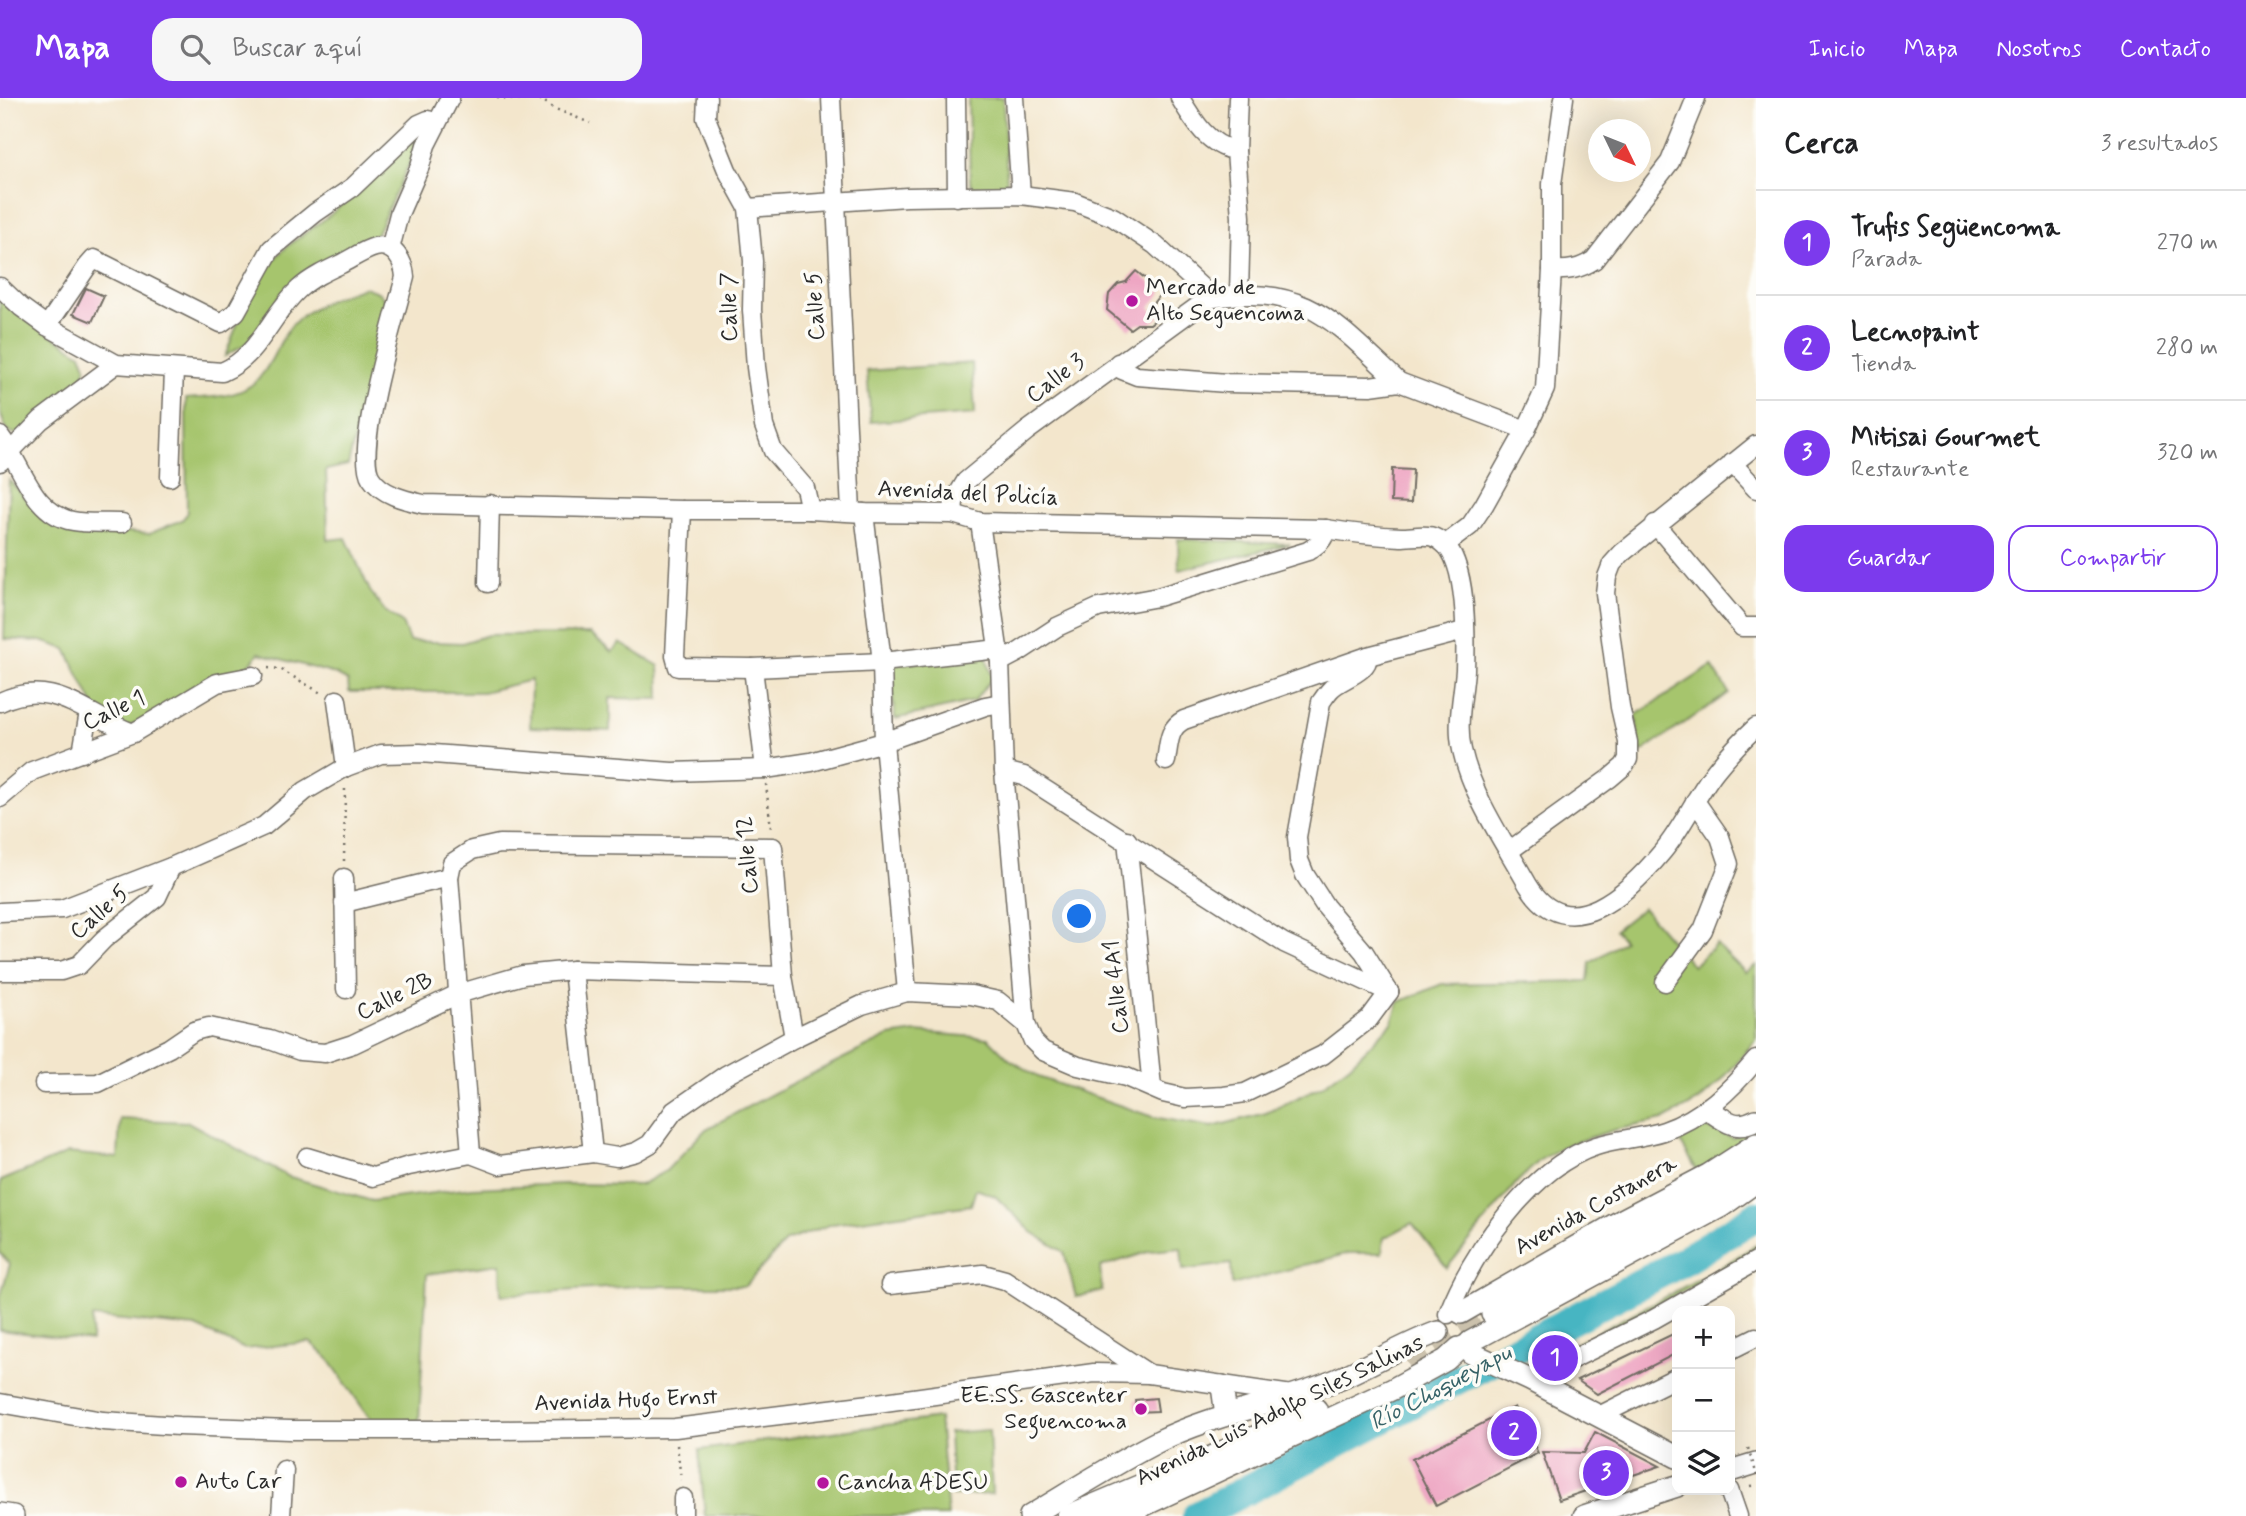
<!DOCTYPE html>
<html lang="es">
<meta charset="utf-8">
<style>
body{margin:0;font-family:Mynerve,sans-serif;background:#f6f6f6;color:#202124}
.controls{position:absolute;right:21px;bottom:21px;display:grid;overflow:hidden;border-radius:14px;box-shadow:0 7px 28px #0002}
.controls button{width:63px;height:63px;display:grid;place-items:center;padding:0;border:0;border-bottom:2px solid #e0e0e0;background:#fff;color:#202124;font:35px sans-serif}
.compass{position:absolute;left:1588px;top:21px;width:63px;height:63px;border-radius:50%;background:#fff;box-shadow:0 7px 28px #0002;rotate:133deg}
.you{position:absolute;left:1080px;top:819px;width:24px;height:24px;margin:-18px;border:5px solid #fff;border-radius:50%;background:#1a73e8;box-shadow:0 0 0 10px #1a73e833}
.badge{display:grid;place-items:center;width:46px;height:46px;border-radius:50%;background:#7c3aed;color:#fff;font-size:23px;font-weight:700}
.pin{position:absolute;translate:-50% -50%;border:4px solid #fff;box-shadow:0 2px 7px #0006}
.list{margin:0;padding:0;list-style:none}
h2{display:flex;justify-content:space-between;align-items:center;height:91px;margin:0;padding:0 28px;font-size:30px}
h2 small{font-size:23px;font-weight:400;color:#757577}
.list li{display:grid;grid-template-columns:46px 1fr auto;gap:21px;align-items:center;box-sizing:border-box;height:105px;padding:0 28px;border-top:2px solid #e0e0e0}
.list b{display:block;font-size:26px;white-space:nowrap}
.list p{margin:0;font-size:23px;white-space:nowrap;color:#757577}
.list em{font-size:23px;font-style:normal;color:#757577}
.actions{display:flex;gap:14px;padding:21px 28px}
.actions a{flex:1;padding:16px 0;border:2px solid #7c3aed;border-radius:21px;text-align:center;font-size:24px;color:#7c3aed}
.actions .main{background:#7c3aed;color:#fff}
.icon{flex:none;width:38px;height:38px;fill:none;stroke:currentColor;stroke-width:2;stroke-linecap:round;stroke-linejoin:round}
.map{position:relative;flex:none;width:1756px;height:1418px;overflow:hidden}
header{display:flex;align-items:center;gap:42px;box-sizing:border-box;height:98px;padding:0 35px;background:#7c3aed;color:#fff}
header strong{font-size:33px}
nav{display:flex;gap:38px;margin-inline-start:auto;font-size:24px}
.search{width:490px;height:63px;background:#f6f6f6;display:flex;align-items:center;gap:18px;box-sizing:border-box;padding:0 24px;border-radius:21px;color:#757577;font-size:26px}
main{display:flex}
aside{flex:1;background:#fff}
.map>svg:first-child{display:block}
</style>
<header>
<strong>Mapa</strong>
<div class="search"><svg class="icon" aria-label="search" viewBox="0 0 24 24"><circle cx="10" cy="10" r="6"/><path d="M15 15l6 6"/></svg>Buscar aquí</div>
<nav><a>Inicio</a><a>Mapa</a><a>Nosotros</a><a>Contacto</a></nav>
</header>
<main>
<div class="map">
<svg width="1756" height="1418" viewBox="0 0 1756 1418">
<rect width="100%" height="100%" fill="#fdfcf7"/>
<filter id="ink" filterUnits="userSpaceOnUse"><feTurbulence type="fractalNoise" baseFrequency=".0143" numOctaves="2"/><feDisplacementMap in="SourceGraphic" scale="14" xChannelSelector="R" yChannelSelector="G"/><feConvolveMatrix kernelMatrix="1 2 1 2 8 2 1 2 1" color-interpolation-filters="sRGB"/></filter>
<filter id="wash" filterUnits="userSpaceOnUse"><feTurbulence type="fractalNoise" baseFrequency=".00686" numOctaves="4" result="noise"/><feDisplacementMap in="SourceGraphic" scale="28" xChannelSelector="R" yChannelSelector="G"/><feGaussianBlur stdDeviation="1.57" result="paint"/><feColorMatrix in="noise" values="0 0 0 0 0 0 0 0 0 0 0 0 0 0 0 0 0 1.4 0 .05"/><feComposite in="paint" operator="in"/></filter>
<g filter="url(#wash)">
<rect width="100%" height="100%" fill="#f3e6cc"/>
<g fill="#a6c56d" stroke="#68784c" stroke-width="2">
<path d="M968 0H1003L1007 85 1001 90H974L970 84Z"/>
<path d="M424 34 375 139 310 172 280 198 265 228 252 242 225 258C237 229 246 196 266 171 283 147 309 134 331 116 363 89 391 59 424 34Z"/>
<path d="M364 189 378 194 388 205 348 367 326 372 328 442 346 440 370 493 385 513 402 525 409 543 462 545 488 537 590 536 612 554 620 545 659 568 660 601 610 600V633L530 629 531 582 483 594H349L348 583 335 576 259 555 251 565 234 578 112 637 90 625 99 618 66 551 41 543 4 541 9 382 43 420 57 427 149 436 182 422 187 416 186 301C204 299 229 300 245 291 270 278 275 247 292 227 310 208 340 197 364 189Z"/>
<path d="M0 201 9 210 81 256 86 268 81 286 19 336C5 336 4 325 0 314Z"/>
<path d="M972 265 975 316 871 324 867 273Z"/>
<path d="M1178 441 1290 446 1179 472Z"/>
<path d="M986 558 992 580 974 603 895 621 890 567Z"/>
<path d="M1712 568 1729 595 1640 655 1636 617Z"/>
<path d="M1643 810 1693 868 1716 846 1746 875 1756 867V942L1721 983 1700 1002 1663 1022 1614 1032 1566 1047 1540 1062 1518 1083 1447 1170 1412 1125 1384 1140 1382 1155H1349L1232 1187 1231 1166 1183 1172 1181 1150 1151 1153 1100 1169 1102 1193 1076 1199 1064 1154 1032 1134 995 1098 976 1091 971 1107 832 1126 786 1143 745 1188H637L501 1197 500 1166 427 1176 419 1323 371 1322 328 1260 310 1244 245 1251 196 1229 92 1219 91 1243 0 1232V1200L10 1166 0 1155 1 1083 68 1055 118 1060 120 1021 188 1024 287 1078 372 1103 472 1090 564 1086 640 1087 666 1073 706 1031 789 987 889 938 916 934 988 940 1009 961 1038 979 1153 1019 1212 1029 1266 1015 1322 988 1350 967 1392 925 1399 904 1442 886 1588 883 1590 865 1624 843 1615 832Z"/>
<path d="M1756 1028V1034L1698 1074 1679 1042 1704 1029 1733 1040Z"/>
<path d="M1756 1147V1152L1715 1177 1590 1242 1556 1256 1716 1172Z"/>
<path d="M939 1320 948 1418H705L699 1352Z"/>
<path d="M989 1332 992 1396 952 1398 949 1335Z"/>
</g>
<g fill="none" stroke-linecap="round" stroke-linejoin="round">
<path stroke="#47b5c2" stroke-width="30" d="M1197 1418 1678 1166 1756 1118"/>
</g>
<g id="blocks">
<g fill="#eea5c2">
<path d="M1136 173 1162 194 1150 209 1159 219 1150 226H1137L1130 231 1107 212 1109 196 1118 186 1126 184Z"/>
<path d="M86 190 104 198 92 224 73 216Z"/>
<path d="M1392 371 1413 372 1411 405 1391 404Z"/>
<path d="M1677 1234V1255L1597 1296 1577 1282Z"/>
<path d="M1156 1300 1158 1313 1136 1314 1135 1302Z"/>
<path d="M1515 1309 1538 1355 1436 1408 1412 1361Z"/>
<path d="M1595 1334 1660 1368 1559 1402 1542 1354 1584 1355Z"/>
</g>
</g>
</g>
<g filter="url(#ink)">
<use href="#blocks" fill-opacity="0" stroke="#716c63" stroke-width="2"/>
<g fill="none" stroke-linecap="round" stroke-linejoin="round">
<path stroke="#cbc1ac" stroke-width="21" stroke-dasharray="21 10" stroke-linecap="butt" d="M1409 1267 1492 1216"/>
<defs>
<g id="minor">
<path d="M707 0 706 20 727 72 748 110 753 163 752 212 756 269 764 328 773 353 805 390 810 412"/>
<path d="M831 0 851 413"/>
<path d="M956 0 957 99"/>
<path d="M1014 0 1021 97"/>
<path d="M1180 0C1194 24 1208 47 1236 53"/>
<path d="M1238 0 1236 53 1241 119 1239 195"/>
<path d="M748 110 907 99 1021 97 1075 104 1113 119 1155 147 1202 190 1208 201"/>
<path d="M390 151 399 116 420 68 426 47 450 0"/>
<path d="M1552 172C1569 173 1580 171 1594 162L1670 64 1696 0"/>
<path d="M0 189 21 209 47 228 116 266 222 274C260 258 270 217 299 191 311 180 326 173 341 166 351 161 364 152 375 149 394 144 404 164 405 179 396 215 353 353 371 380 382 397 405 402 423 406L682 412H810L864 415 953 416 980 424 1326 431C1351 435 1376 438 1401 439 1410 439 1419 437 1428 438 1433 438 1438 441 1442 444 1468 462 1466 543 1465 572 1463 599 1456 626 1462 652 1473 700 1504 744 1528 787 1568 853 1630 793 1663 753 1684 728 1696 697 1716 672 1728 657 1742 642 1756 629"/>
<path d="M47 228 87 169 94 161 221 225 236 214 271 151 315 115 353 89 419 26 428 22 436 25"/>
<path d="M1118 265 1122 272 1137 278 1227 285 1370 288 1399 284 1526 332"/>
<path d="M0 338C22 366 32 416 73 423 88 426 106 424 122 425"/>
<path d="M0 364 41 322 116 266"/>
<path d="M1732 365 1756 391"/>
<path d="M170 379 174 272"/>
<path d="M682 412 675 558 678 569 753 570 882 564 999 551"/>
<path d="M864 415 882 564 884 644 907 894"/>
<path d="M953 416 954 403 966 383 1027 333 1208 201C1305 184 1333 223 1399 284"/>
<path d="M980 424 1000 564 1004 673 1026 926"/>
<path d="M1655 426 1742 529H1756"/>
<path d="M1446 446 1470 428 1484 407 1526 332 1545 291 1552 172V86L1564 0"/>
<path d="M488 485 490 406"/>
<path d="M1368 558C1368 575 1341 580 1331 591 1327 595 1324 600 1321 604L1297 739 1299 762 1305 777 1325 808 1364 854 1389 894"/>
<path d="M1000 564 1019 554 1057 529 1098 510 1158 499 1308 453C1317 447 1324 443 1326 431"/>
<path d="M753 570 765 671"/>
<path d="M337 602 346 669"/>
<path d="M0 604C55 578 85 618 133 635"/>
<path d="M82 655 89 614"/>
<path d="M1166 663C1169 646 1168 630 1184 622L1368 558 1464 533"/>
<path d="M1004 673 1024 678 1284 845 1389 894"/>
<path d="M0 700 32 673 133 635 217 585 253 578"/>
<path d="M1127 742 1152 989"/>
<path d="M1509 753 1610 680 1624 668 1628 661V644L1620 609 1605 495 1607 479 1612 466 1622 455 1756 347"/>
<path d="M344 780 346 891"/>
<path d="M344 805 449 779"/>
<path d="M0 814 62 811 171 769 264 728 305 693 346 669 381 656 420 655 672 674 765 671 811 664 884 644 985 608 1001 605"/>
<path d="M573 872 593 1055"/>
<path d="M0 873H61L79 867 104 841 157 799 171 769"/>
<path d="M1665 884 1703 832 1729 766 1720 739 1695 703"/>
<path d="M44 986 98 985 169 950 194 933 209 929 270 942 300 953 325 955 353 946 458 896 523 877 573 872 783 878"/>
<path d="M471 1056 449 779 452 765 472 752 499 746 773 749 783 878 794 940"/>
<path d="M307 1059 373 1079 409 1068 471 1056 500 1067 593 1055 617 1059 636 1054 650 1046 674 1013 726 977 794 940 862 907 907 894 971 897 998 903 1026 926 1033 943 1043 953 1078 968 1126 979 1163 995 1185 1000 1224 998 1245 995 1323 957 1369 921 1389 894"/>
<path d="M890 1187 983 1176 1005 1182 1149 1276"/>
<path d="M1448 1216C1472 1155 1531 1069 1596 1048 1618 1041 1642 1040 1664 1033 1702 1020 1731 992 1756 962"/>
<path d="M1730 1252 1756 1239"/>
<path d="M1530 1282 1654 1221 1756 1163"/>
<path d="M0 1305 103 1323 179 1328 290 1332H493L675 1330 870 1306 1094 1275 1149 1276 1292 1297"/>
<path d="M1599 1318 1677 1279"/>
<path d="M1729 1392 1738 1418"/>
<path d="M281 1418 284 1372"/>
<path d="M683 1418V1400"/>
</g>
<g id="major">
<path d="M1708 1011C1725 1023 1736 1033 1756 1022"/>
<path d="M1461 1215 1624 1121 1708 1077 1756 1046"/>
<path d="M1492 1216 1707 1097 1756 1067"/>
<path d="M1470 1244 1722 1108 1756 1084"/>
<path d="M1465 1248 1471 1255 1530 1282 1677 1359"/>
<path d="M1222 1288 1226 1317"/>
<path d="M1730 1373 1756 1365"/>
<path d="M1169 1382 1194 1367 1316 1311"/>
<path d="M0 1416 13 1418"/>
<path d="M1030 1418C1072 1393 1115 1365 1159 1343 1216 1315 1279 1306 1336 1282 1371 1267 1402 1247 1438 1234"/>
<path d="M1068 1418 1179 1371"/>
<path d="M1095 1418 1134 1399"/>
<path d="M1121 1418 1393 1291 1446 1262 1459 1250"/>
<path d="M1584 1418 1677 1388"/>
</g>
</defs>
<use href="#minor" stroke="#716c63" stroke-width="21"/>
<use href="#major" stroke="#716c63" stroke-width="24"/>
<g stroke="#716c63" stroke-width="2.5" stroke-dasharray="2 5" stroke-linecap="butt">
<path d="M497 0 542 2 553 10 590 25"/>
<path d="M268 570 280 571 321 595"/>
<path d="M766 686 771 731"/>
<path d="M344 763 345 689"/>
<path d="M677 1347 681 1382"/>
<path d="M1750 1388 1756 1387"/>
</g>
<use href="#minor" stroke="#fff" stroke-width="18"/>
<use href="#major" stroke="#fff" stroke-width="21"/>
<path stroke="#716c63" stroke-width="2.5" stroke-dasharray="2 5" stroke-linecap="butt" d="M1748 1350 1756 1374"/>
</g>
</g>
<g fill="#b5179e" stroke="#fdfcf7" stroke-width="2.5">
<circle cx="1132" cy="203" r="7"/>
<circle cx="1141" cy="1311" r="7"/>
<circle cx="181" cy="1384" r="7"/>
<circle cx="823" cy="1385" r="7"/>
</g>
<g text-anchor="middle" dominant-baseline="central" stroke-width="7" stroke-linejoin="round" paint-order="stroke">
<g font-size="23" fill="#2b2b2b" stroke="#fdfcf7" text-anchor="start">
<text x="1146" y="190">Mercado de<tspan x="1146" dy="26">Alto Seguencoma</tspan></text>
<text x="1127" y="1298" text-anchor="end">EE.SS. Gascenter<tspan x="1127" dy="26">Seguencoma</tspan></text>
<text x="195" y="1384">Auto Car</text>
<text x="837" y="1385">Cancha ADESU</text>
</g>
<g font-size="23" fill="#2b2b2b" stroke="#fdfcf7">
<text transform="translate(816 208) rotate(-93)">Calle 5</text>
<text transform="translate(730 209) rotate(-91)">Calle 7</text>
<text transform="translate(1056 281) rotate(-37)">Calle 3</text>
<text transform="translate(968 396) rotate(3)">Avenida del Policía</text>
<text transform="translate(114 613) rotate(-25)">Calle 1</text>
<text transform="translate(748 757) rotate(-95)">Calle 12</text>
<text transform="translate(100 815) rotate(-41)">Calle 5</text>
<text transform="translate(1117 889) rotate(-96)">Calle 4A1</text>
<text transform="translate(395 899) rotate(-26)">Calle 2B</text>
<text transform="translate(1596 1108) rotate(-29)">Avenida Costanera</text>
<text transform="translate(626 1303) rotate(-2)">Avenida Hugo Ernst</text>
<text transform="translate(1280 1313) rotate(-26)">Avenida Luis Adolfo Siles Salinas</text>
</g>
<g font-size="24" font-style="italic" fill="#366267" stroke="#fdfcf7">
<text transform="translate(1441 1290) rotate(-28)">Río Choqueyapu</text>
</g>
</g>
</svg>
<div class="controls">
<button>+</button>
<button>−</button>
<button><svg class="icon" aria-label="layers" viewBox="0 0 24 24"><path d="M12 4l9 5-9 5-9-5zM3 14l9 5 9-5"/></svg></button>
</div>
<svg class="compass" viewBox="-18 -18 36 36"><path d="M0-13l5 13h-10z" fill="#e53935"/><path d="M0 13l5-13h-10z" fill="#757577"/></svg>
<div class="you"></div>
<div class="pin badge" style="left:1555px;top:1260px">1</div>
<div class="pin badge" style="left:1514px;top:1335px">2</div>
<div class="pin badge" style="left:1606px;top:1375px">3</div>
</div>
<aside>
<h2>Cerca<small>3 resultados</small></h2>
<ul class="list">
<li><span class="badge">1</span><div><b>Trufis Següencoma</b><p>Parada</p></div><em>270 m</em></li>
<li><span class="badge">2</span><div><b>Lecnopaint</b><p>Tienda</p></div><em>280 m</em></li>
<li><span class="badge">3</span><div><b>Mitisai Gourmet</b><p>Restaurante</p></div><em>320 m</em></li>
</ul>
<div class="actions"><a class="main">Guardar</a><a>Compartir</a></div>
</aside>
</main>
